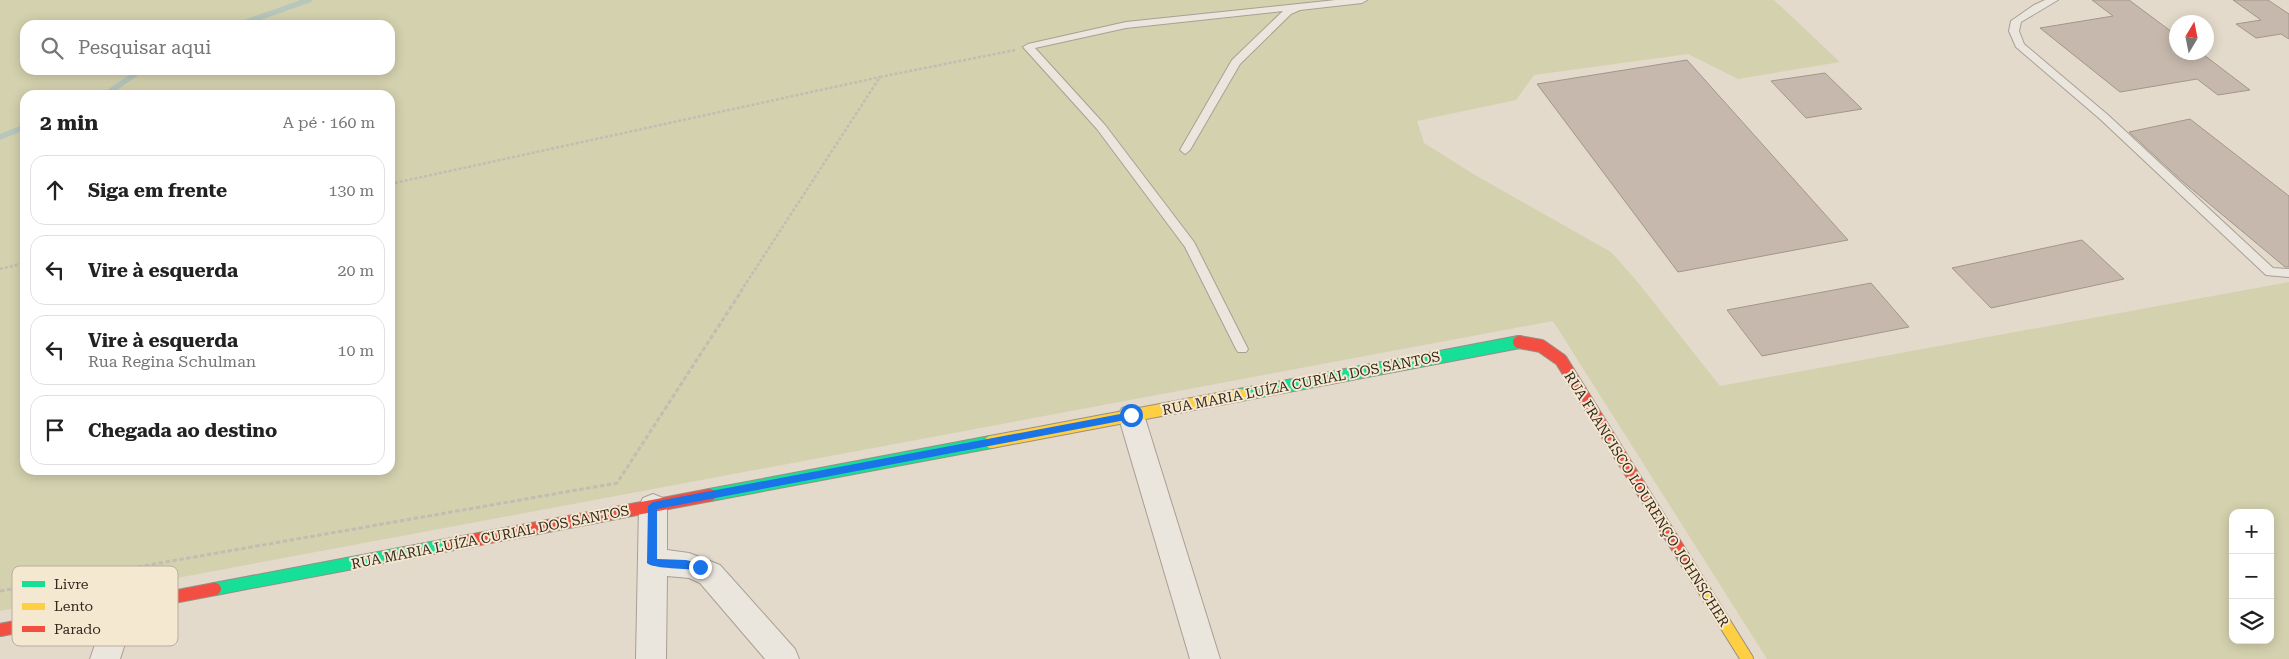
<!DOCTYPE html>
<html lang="pt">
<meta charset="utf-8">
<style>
body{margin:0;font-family:"Roboto Serif",serif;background:#f6f6f6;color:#222}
.controls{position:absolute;right:15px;bottom:15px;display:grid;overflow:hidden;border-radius:10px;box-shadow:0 2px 12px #0003}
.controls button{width:45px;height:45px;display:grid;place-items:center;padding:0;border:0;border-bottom:1px solid #e0e0e0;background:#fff;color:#222;font:25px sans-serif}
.compass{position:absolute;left:2169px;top:15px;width:45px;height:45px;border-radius:50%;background:#fff;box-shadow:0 2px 12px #0003;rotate:10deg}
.stop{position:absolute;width:15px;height:15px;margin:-11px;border:4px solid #1a73e8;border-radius:50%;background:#fff}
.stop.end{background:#1a73e8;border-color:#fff;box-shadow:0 1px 5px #0008}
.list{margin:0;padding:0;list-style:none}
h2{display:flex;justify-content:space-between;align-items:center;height:65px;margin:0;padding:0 20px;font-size:21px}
h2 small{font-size:16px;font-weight:400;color:#767676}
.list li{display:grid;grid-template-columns:32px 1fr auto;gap:15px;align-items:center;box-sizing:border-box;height:70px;margin:0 10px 10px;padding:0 10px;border:1px solid #e0e0e0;border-radius:15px}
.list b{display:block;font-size:19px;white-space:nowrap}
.list p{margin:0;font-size:16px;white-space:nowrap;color:#767676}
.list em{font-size:16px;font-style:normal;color:#767676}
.icon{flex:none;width:28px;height:28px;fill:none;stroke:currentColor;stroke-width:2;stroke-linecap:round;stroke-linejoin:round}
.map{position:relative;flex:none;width:2289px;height:659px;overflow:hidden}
.search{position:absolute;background:#fff;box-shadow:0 2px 12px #0003;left:20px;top:20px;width:375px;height:55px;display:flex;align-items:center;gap:12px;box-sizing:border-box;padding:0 18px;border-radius:15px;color:#767676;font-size:19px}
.panel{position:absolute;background:#fff;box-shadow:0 2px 12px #0003;left:20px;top:90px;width:375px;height:385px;border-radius:15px}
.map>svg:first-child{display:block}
</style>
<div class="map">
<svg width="2289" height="659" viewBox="0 0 2289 659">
<rect width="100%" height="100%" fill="#e3dacb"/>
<path fill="#d4d1ae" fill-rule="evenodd" d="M0 0H1774L1840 62 1738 79 1688 54 1534 75 1516 100 1417 121 1424 143 1475 175 1611 252 1636 280 1720 386 2289 282V659H1767L1553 321 0 611ZM25 25H390V70H25ZM25 95H390V470H25ZM2233 513H2270V640H2233Z"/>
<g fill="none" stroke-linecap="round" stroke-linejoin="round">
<g stroke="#b7c7bc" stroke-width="5.5">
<path d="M238 25 309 0"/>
<path d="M105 95 141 70"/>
<path d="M0 137 25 127"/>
</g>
</g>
<g fill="#c6b8ac" stroke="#a3968b">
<path d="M2092 0H2129L2176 35V52H2200L2250 90 2218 95 2197 79 2120 92 2040 28 2113 16Z"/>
<path d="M2233 0H2268L2289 14V39L2281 34 2256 38 2236 24 2261 20Z"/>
<path d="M1687 60 1848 240 1678 272 1537 84Z"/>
<path d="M1825 73 1862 109 1806 118 1771 81Z"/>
<path d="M2190 119 2289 196V267H2285L2182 181 2129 132Z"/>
<path d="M2082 240 2124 279 1991 308 1952 268Z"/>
<path d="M1871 283 1909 327 1762 356 1727 310Z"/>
</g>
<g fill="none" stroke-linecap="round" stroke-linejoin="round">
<defs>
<g id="lane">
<path d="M1336 0H1367L1362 3 1300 10 1291 14 1240 64 1190 150 1185 154 1180 150 1232 60 1283 11 1126 28 1035 48 1105 125 1194 242 1248 349 1246 352H1238L1236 349 1185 247 1097 129 1023 47 1028 44 1126 22Z"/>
<path d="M2045 0H2058L2021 22 2019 31 2024 44 2108 115 2273 268 2289 269V277L2266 275 2100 119 2016 47 2009 31 2011 21 2034 5Z"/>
</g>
<g id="street">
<path d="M1131 405 1140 408 1144 415 1220 659H1190L1118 415 1122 408Z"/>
<path d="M653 494 663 498 667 506V550L689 553 720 565 795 649 799 659H765L700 583 689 578 667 576 666 659H636L639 506 643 498Z"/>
<path d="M122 594 133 598 137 607 120 659H90L111 598Z"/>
</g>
<g id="fast">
<path d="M1240 395 1519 342"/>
<path d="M710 495 991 442"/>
<path d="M215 589 453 544"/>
</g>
<g id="slow">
<path d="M991 442 1240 395"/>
<path d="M1684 558 1747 659"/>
</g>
<g id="jam">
<path d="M1519 342 1541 346 1561 360 1684 558"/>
<path d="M453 544 710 495"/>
<path d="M0 630 215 589"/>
</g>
</defs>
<use href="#lane" stroke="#a89f95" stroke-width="2"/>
<use href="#street" stroke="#a89f95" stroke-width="2"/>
<use href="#fast" stroke="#978f85" stroke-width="14"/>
<use href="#slow" stroke="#978f85" stroke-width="14"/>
<use href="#jam" stroke="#978f85" stroke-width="14"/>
<g stroke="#c3bcb4" stroke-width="2.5" stroke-dasharray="3 2" stroke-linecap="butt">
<path d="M390 184 880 77"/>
<path d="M0 269 25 263"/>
<path d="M741 291 880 77 1015 50"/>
</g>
<path stroke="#c3bcb4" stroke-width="3" stroke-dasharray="4.5 2.5" stroke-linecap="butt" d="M0 591 617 483 742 290"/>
<use href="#lane" fill="#ebe6dd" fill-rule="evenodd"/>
<use href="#street" fill="#ebe6dd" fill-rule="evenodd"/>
<use href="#fast" stroke="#16e098" stroke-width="12"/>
<use href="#slow" stroke="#ffcf43" stroke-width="12"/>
<use href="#jam" stroke="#f24e42" stroke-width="12"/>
</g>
<path fill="#1a73e8" d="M1131 412 1135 415 1131 419 657 509V559L686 560 703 564 704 567 700 571C689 568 652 569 647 563L648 506 653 502Z"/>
<g text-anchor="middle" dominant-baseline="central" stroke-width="4" stroke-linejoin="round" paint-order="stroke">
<g font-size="14" fill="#36281d" stroke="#f4e8d1">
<text transform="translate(1301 383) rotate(-11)">RUA MARIA LUÍZA CURIAL DOS SANTOS</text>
<text transform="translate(1647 499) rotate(58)">RUA FRANCISCO LOURENÇO JOHNSCHER</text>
<text transform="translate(490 537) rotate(-11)">RUA MARIA LUÍZA CURIAL DOS SANTOS</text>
</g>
</g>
<rect x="12" y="566" width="166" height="80" rx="8" fill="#f4e8d1" stroke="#bbae9b" stroke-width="1"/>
<rect x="22" y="581" width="23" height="6" fill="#16e098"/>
<rect x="22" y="603" width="23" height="7" fill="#ffcf43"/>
<rect x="22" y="626" width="23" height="6" fill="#f24e42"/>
<g font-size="14" fill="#36281d">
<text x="54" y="589">Livre</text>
<text x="54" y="611">Lento</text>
<text x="54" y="634">Parado</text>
</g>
</svg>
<div class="controls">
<button>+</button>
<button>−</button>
<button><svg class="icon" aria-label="layers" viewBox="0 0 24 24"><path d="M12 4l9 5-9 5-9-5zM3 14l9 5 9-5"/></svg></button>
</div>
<svg class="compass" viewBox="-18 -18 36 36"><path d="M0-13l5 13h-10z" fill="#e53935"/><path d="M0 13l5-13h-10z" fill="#767676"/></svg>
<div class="stop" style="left:1131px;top:415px"></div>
<div class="stop end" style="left:700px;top:567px"></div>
<div class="search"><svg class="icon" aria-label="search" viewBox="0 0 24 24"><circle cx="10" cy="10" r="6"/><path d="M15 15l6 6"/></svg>Pesquisar aqui</div>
<section class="panel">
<h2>2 min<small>A pé · 160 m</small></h2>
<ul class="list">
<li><svg class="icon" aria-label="ahead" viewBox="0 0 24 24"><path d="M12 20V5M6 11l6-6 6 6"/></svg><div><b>Siga em frente</b></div><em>130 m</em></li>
<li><svg class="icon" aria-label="left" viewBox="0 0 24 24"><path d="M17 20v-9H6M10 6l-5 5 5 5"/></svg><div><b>Vire à esquerda</b></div><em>20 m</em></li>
<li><svg class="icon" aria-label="left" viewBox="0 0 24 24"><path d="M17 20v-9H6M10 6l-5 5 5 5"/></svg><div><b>Vire à esquerda</b><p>Rua Regina Schulman</p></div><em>10 m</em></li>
<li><svg class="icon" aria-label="arrive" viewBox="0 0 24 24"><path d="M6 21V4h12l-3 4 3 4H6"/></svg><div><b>Chegada ao destino</b></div></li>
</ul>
</section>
</div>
